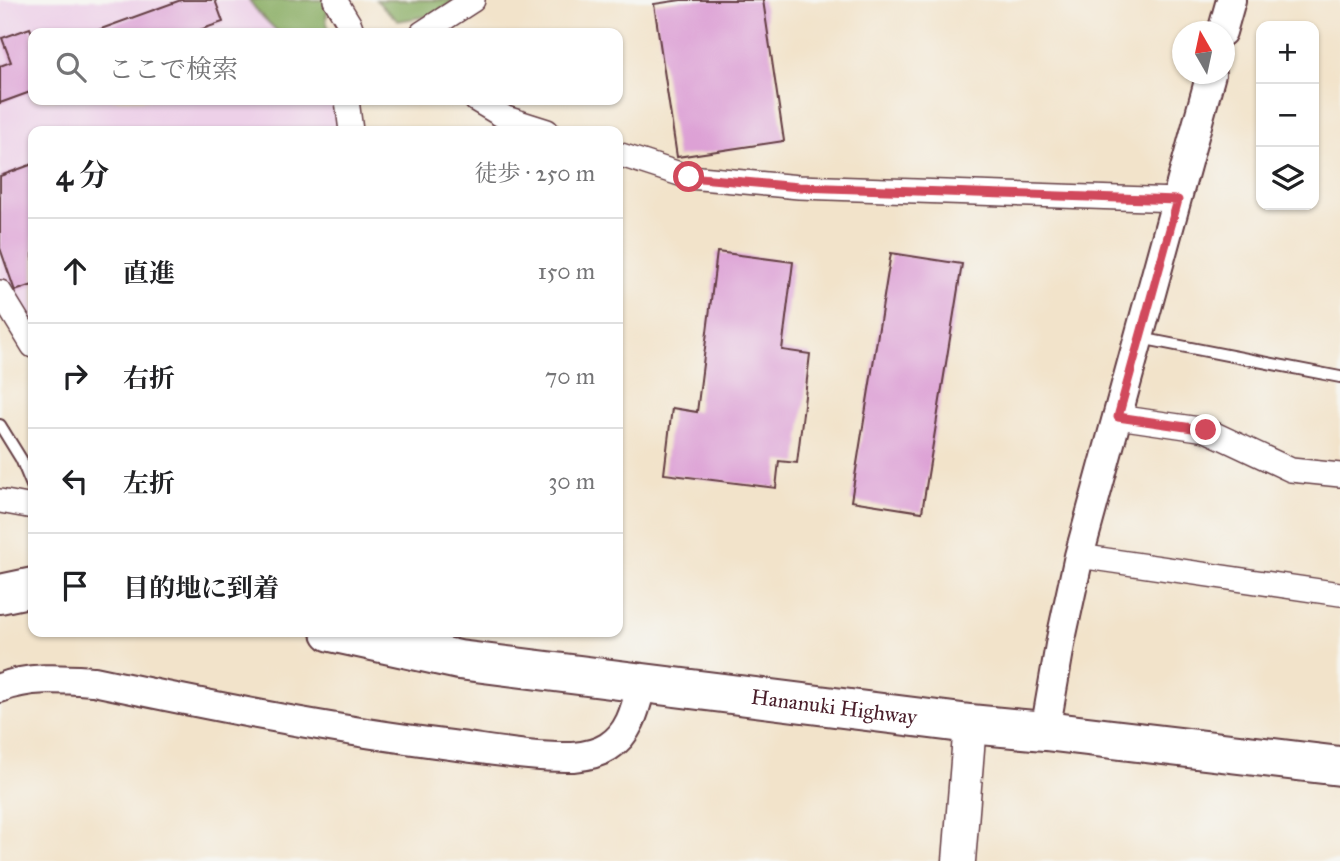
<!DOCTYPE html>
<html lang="ja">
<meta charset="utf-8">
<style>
body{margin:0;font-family:"IM FELL Great Primer","Noto Serif JP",serif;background:#f2f2f2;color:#202124}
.controls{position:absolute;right:21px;top:21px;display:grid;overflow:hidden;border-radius:14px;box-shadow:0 2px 5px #0004}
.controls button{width:63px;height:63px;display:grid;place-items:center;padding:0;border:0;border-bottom:2px solid #e0e0e0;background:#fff;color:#202124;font:35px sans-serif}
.compass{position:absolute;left:1172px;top:21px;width:63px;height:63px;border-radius:50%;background:#fff;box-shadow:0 2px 5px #0004;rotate:351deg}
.stop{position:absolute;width:21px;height:21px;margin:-16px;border:5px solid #d1495b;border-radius:50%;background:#fff}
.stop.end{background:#d1495b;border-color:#fff;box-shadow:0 2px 7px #0008}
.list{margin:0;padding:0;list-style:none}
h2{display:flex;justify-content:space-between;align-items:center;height:91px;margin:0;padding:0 28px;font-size:30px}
h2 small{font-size:23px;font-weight:400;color:#757577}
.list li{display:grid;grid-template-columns:46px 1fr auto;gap:21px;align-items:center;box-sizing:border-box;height:105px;padding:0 28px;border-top:2px solid #e0e0e0}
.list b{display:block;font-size:26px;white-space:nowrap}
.list em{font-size:23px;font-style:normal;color:#757577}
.icon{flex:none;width:38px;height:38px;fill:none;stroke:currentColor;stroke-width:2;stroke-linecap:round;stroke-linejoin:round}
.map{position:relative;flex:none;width:1340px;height:861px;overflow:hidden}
.search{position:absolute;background:#fff;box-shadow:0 2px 5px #0004;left:28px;top:28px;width:595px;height:77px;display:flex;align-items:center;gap:18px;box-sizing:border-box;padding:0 24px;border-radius:14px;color:#757577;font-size:26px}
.panel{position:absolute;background:#fff;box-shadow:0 2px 5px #0004;left:28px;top:126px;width:595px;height:511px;border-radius:14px}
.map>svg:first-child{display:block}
</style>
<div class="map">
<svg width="1340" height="861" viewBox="0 0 1340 861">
<rect width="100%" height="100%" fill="#f6f6f2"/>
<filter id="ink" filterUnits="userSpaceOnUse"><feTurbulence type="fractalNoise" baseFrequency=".0143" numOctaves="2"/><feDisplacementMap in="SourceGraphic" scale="14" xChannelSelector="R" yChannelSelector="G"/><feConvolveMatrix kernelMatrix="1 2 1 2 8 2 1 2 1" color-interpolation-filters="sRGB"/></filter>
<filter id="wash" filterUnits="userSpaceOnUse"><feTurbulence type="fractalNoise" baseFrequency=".00686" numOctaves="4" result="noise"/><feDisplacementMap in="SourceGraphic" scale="28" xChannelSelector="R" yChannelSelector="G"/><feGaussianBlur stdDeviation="1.57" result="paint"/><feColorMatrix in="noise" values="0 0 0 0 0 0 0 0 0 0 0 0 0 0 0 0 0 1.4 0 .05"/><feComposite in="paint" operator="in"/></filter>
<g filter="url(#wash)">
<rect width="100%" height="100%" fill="#f2e3ca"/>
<path fill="#edd0e8" d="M0 0H307L325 33H33V100H348L359 131H33V334L0 279Z"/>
<g fill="#88ac62" stroke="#696646" stroke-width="2">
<path d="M249 0H329L326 20 330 33H279L258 12Z"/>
<path d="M376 0H455L434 15 398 21Z"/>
</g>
<g id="blocks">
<g fill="#dda1d5">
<path d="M181 0H215L223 22 191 33H90Z"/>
<path d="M681 0H763L784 141 677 157 654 4Z"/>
<path d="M30 28 33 35V91L0 103V66L11 62 2 38Z"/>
<path d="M33 164V285L15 291 0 248V176Z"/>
<path d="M717 252 793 262 782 350 810 354 797 463 779 461 776 488 664 474 672 408 697 412Z"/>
<path d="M891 253 962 264 922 512 851 501Z"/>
</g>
</g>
</g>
<g filter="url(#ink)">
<use href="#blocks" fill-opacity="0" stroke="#633c43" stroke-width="2"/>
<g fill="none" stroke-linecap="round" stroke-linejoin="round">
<defs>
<g id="service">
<path d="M1140 338 1340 377"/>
<path d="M0 425 21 459 33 488"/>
</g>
<g id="minor">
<path d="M335 0 350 25 353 33"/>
<path d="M422 33 473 0"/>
<path d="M347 100 351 131"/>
<path d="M476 100 506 118 547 131"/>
<path d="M618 154 689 177 799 187 1178 200"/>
<path d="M0 292 33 346"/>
<path d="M1118 417 1206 430 1291 470 1340 475"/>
<path d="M0 501 33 507"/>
<path d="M1079 556 1340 594"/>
</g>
<g id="tertiary">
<path d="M1222 32 1231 0"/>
<path d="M0 688C30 676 63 679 94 681 212 706 331 730 451 745 491 750 532 758 573 757 585 756 597 754 608 747 631 733 636 706 642 683"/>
<path d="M1045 731 1061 639 1079 556 1211 74"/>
</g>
<path id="secondary" d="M959 861 970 724"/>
<g id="trunk">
<path d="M0 594 33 587"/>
<path id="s1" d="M331 632 459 660 970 724 1045 731 1340 766"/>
</g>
</defs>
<use href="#service" stroke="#633c43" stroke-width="14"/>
<use href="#minor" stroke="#633c43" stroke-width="26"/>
<use href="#tertiary" stroke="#633c43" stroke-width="32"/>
<use href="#secondary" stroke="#633c43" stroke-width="35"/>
<use href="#trunk" stroke="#633c43" stroke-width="42"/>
<use href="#service" stroke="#fff" stroke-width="10"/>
<use href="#minor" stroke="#fff" stroke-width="23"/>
<use href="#tertiary" stroke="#fff" stroke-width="28"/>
<use href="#secondary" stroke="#fff" stroke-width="32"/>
<use href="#trunk" stroke="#fff" stroke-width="38"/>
</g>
</g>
<g fill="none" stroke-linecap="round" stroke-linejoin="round" filter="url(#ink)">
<path stroke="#d1495b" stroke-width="9" d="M689 177 799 187 1178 200 1118 417 1206 430"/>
</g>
<g text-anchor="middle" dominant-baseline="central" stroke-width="5" stroke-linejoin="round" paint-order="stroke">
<g font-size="21" fill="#4a1f2b" stroke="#f6f6f2">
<text stroke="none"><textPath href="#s1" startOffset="509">Hananuki Highway</textPath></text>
</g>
</g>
</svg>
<div class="controls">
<button>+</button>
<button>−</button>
<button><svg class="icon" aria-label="layers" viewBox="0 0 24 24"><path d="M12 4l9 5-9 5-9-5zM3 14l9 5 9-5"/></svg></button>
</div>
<svg class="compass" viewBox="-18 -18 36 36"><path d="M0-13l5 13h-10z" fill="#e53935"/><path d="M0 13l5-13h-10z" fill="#757577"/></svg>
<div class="stop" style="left:689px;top:177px"></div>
<div class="stop end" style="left:1206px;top:430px"></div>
<div class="search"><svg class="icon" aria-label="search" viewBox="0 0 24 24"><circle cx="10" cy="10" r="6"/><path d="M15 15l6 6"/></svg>ここで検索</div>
<section class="panel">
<h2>4 分<small>徒歩 · 250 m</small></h2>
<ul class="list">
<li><svg class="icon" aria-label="ahead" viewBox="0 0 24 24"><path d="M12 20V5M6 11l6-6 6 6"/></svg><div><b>直進</b></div><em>150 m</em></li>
<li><svg class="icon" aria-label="right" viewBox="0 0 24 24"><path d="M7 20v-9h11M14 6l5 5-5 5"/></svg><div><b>右折</b></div><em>70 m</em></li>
<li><svg class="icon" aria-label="left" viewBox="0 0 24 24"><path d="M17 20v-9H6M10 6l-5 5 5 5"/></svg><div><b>左折</b></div><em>30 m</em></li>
<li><svg class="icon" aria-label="arrive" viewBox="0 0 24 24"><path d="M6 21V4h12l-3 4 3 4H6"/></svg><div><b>目的地に到着</b></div></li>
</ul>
</section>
</div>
